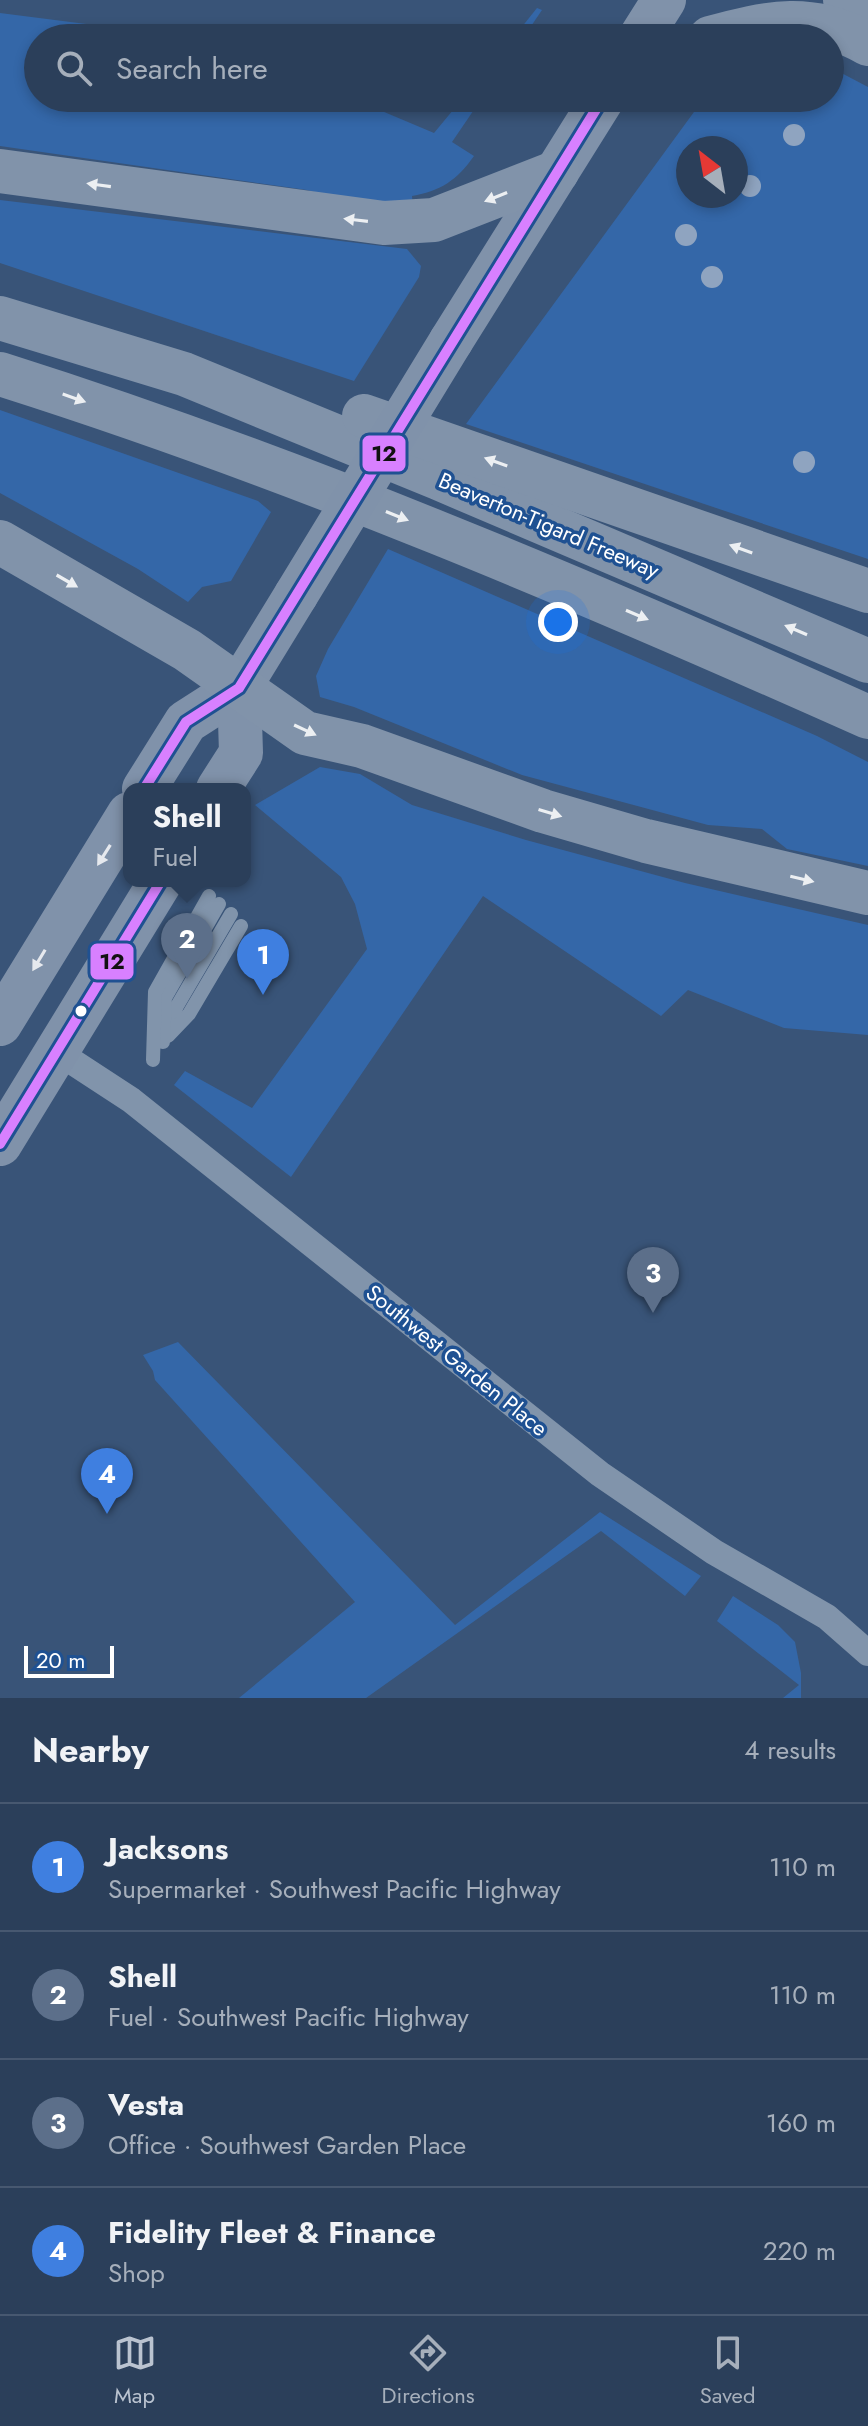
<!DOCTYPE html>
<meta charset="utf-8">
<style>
body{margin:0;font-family:Jost,sans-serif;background:#374a63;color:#f1f3f6}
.compass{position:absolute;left:676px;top:136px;width:72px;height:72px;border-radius:50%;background:#2b3f5a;box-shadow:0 4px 12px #0003;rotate:329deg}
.scale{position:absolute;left:24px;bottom:20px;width:90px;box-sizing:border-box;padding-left:8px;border:4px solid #fff;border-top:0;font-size:22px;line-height:28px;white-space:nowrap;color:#fff;-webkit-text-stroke:6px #1f5192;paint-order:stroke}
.you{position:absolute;left:558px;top:622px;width:28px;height:28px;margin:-20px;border:6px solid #fff;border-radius:50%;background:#1a73e8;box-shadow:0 0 0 12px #1a73e833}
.badge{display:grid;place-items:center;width:52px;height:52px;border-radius:50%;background:#bac3d0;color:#fff;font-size:26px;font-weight:700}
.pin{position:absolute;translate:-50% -66px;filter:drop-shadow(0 2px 4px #0008)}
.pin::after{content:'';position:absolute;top:42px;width:28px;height:24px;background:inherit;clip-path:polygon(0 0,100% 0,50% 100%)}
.popup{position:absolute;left:123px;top:783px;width:128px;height:104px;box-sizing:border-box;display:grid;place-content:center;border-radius:16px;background:#2b3f5a;filter:drop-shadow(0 2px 6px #0005);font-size:26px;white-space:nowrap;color:#a6afbb}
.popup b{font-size:30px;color:#f1f3f6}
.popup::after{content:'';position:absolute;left:50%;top:100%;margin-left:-16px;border:16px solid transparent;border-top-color:#2b3f5a}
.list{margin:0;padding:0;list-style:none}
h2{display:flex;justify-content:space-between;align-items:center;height:104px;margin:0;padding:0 32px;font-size:34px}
h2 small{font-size:26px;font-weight:400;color:#a6afbb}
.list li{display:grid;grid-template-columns:52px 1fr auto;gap:24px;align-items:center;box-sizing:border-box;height:128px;padding:0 32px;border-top:2px solid #475870}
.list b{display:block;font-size:30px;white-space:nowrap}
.list p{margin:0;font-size:26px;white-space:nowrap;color:#a6afbb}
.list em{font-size:26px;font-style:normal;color:#a6afbb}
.icon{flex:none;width:44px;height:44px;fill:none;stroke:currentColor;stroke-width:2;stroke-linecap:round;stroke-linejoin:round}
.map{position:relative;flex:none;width:868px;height:1698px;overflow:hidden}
.search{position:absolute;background:#2b3f5a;box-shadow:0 4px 12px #0003;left:24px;right:24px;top:24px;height:88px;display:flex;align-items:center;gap:20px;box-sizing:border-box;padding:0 28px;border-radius:44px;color:#a6afbb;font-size:30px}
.sheet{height:616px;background:#2b3f5a}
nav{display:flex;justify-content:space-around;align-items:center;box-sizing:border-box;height:112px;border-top:2px solid #475870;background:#2b3f5a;font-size:22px;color:#a6afbb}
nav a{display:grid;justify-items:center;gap:4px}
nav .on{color:#bac3d0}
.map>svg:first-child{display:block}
</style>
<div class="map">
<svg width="868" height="1698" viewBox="0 0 868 1698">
<rect width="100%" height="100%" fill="#395478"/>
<g fill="#3467a8" fill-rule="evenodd">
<path d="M537 8 542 10 523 38H513Z"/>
<path d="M0 13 196 38H38V98H351L434 133 463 98H482L452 142 474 156C457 180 441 191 412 196L413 208 342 199 307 190 0 146Z"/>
<path d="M830 67 868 87V559L466 424 702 101 705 98H830ZM688 148H736V196H688Z"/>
<path d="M0 200 407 249 421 266 419 277 354 381 0 263Z"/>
<path d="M0 410 258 501 271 512 231 581 202 587 188 602 138 569 0 493Z"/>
<path d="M388 549 817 736 868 762V866L787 849 762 829 708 825 522 775 354 707 320 697 316 676 328 649Z"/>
<path d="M320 767 360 774 412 805 526 840 685 883 868 925V1035L784 1028 688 990 661 1016 483 896 291 1177 174 1085 185 1071 252 1108 367 949 355 904 341 877 255 805Z"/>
<path d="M178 1342 455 1625 600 1512 701 1576 685 1596 601 1531 366 1698H239L355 1602 155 1380 153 1371 143 1355Z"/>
<path d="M733 1596 778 1625 795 1642 801 1673V1698H783L799 1685 717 1621Z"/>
</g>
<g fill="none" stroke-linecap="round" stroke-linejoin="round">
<g stroke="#8194ab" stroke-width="14">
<path d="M167 1031 177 1006 231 914"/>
<path d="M168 1036 189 1014 241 926"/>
<path d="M163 1042 165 998 219 904"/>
<path d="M153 1060 155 992 209 896"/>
</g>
<path stroke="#8194ab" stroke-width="26" d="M56 1051 131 1100 600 1474 714 1552 827 1617 868 1653"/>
<g stroke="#8092aa" stroke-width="44">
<path d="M640 38 664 0"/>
<path d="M451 341 603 98"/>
<path d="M144 789 186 722 239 688 296 595"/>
<path d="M218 789 241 753 239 688"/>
<path d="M0 1024 129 814"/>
<path d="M0 1144 161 881"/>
</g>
<g stroke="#8193aa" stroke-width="44">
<path d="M845 0 868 12"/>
<path d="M710 38C768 22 813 12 868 44"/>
<path d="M0 171 384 223 434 220 557 172"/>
<path d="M0 318 184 374 438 478 868 661"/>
<path d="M0 374C297 468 584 590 868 717"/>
<path d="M364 416 868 591"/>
<path d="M0 542 187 650 305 733 362 746 543 811 646 841 868 893"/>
</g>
<path stroke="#8092aa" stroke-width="44" d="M296 595 451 341"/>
<defs>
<g id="bus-1">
<path d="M144 789 186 722 239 688 603 98"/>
<path d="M0 1144 161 881"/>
</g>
</defs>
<use href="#bus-1" stroke="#1f5192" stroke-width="16"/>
<use href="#bus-1" stroke="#d880ff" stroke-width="10"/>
</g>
<g fill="#8fa4c0">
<circle cx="794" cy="135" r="11"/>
<circle cx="750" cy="186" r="11"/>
<circle cx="686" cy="235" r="11"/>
<circle cx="712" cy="277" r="11"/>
<circle cx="804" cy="462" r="11"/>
</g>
<defs><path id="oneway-solid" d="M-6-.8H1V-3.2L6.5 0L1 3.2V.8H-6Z" transform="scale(2)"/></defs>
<g fill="#eceff2">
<use href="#oneway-solid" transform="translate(99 185) rotate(-172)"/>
<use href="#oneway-solid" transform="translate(496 197) rotate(158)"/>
<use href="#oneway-solid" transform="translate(356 220) rotate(-173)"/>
<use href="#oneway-solid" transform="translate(74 398) rotate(19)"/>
<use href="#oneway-solid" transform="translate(496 462) rotate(-160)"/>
<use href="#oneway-solid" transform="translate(397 516) rotate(22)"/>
<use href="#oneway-solid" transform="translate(741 549) rotate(-160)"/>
<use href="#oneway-solid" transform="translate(67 581) rotate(30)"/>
<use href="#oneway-solid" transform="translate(637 615) rotate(23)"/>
<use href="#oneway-solid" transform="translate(796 630) rotate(-157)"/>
<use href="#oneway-solid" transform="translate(305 730) rotate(25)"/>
<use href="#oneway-solid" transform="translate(550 813) rotate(17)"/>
<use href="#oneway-solid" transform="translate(802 879) rotate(13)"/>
</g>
<g fill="#e6e9ee">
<use href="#oneway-solid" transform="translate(104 855) rotate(122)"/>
<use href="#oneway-solid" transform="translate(39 960) rotate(121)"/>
</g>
<circle fill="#fff" stroke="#1f5192" stroke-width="3" cx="81" cy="1011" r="7"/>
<g text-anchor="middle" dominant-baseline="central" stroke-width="7" stroke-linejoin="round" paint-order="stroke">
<g font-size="22" fill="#fff" stroke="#1f5192">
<text transform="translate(549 525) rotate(23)">Beaverton-Tigard Freeway</text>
<text transform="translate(457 1360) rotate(39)">Southwest Garden Place</text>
</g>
</g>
<g stroke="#1f5192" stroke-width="3">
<rect x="361" y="434" width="46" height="39" rx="8" fill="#d880ff"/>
<rect x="89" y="942" width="46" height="39" rx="8" fill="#d880ff"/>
</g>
<g font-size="22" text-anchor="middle" font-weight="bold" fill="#111">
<text x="384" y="461">12</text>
<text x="112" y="969">12</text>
</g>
</svg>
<svg class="compass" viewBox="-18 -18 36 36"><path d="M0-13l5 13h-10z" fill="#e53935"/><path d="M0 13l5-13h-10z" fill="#a6afbb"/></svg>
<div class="scale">20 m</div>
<div class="you"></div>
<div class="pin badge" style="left:263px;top:995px;background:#3f7fe0">1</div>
<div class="pin badge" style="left:187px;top:979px;background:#5c6f8a">2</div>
<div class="popup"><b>Shell</b>Fuel</div>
<div class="pin badge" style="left:653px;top:1313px;background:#5c6f8a">3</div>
<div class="pin badge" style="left:107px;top:1514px;background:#3f7fe0">4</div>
<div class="search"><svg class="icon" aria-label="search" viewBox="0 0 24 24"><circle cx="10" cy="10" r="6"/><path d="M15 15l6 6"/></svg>Search here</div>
</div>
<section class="sheet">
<h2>Nearby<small>4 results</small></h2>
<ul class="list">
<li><span class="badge" style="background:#3f7fe0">1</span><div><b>Jacksons</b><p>Supermarket · Southwest Pacific Highway</p></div><em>110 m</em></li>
<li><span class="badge" style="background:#5c6f8a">2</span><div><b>Shell</b><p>Fuel · Southwest Pacific Highway</p></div><em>110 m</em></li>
<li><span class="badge" style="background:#5c6f8a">3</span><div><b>Vesta</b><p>Office · Southwest Garden Place</p></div><em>160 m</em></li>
<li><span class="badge" style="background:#3f7fe0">4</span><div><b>Fidelity Fleet &amp; Finance</b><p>Shop</p></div><em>220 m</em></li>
</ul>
</section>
<nav>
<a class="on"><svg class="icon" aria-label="map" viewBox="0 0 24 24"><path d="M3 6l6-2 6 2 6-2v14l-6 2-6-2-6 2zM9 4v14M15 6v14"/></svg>Map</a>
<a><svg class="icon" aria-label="directions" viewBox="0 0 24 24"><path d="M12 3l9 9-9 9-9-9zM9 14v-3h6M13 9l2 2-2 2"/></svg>Directions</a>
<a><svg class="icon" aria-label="saved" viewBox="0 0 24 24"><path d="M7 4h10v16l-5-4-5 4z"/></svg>Saved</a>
</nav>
